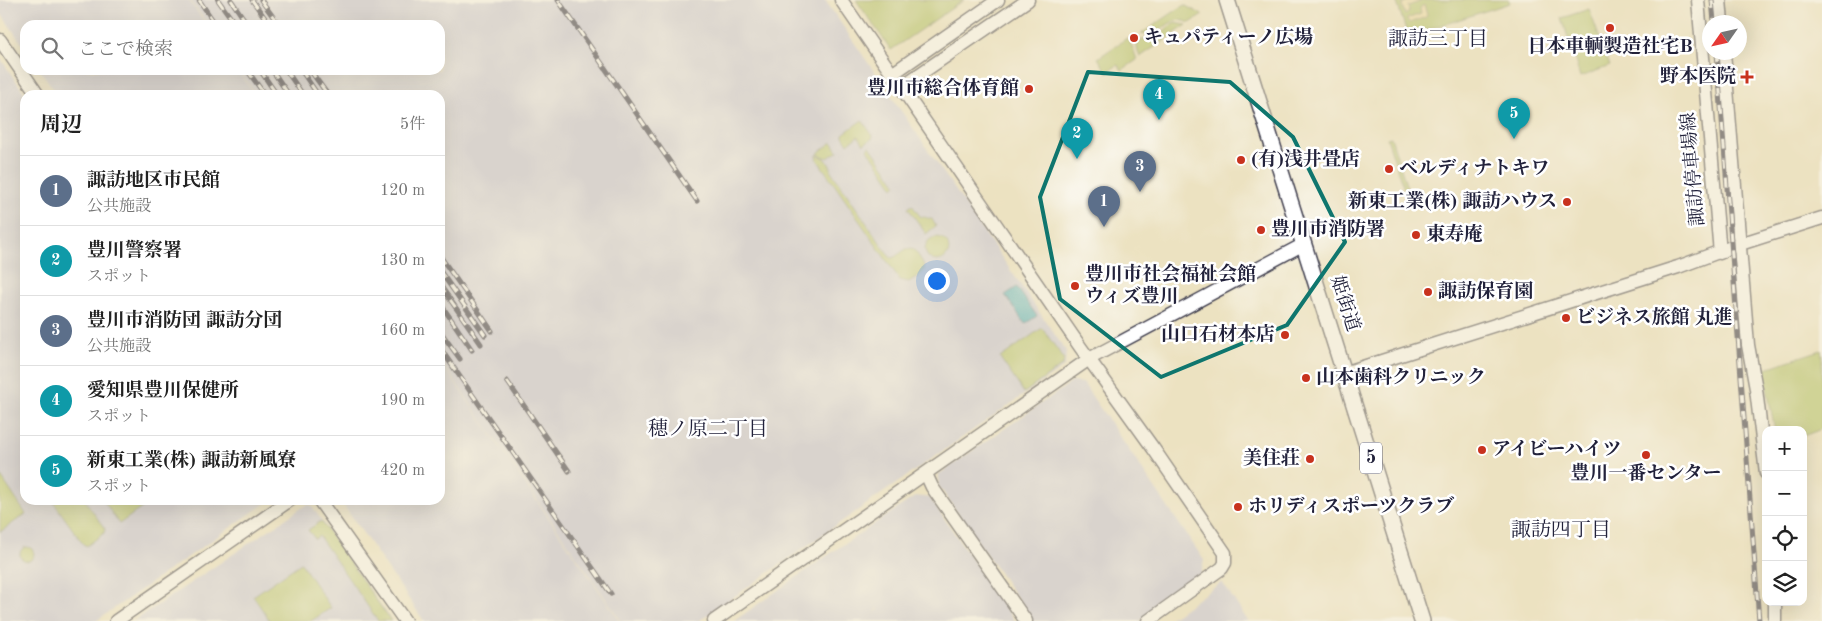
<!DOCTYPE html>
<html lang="ja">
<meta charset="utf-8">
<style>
body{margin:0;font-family:"Old Standard TT","Noto Serif JP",serif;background:#f6f6f6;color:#222}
.controls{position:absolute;right:15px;bottom:15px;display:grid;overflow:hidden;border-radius:10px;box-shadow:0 5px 20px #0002}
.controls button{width:45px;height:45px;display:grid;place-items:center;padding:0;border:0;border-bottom:1px solid #e0e0e0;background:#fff;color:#222;font:25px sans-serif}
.compass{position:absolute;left:1702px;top:15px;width:45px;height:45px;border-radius:50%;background:#fff;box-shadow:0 5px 20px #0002;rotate:236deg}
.you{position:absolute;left:936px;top:280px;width:18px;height:18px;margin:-12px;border:4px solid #fff;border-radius:50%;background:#1a73e8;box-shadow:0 0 0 8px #1a73e833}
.badge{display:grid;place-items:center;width:32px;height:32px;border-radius:50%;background:#db2777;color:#fff;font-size:16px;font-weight:700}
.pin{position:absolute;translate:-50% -41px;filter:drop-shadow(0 1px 2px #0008)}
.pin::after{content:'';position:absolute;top:26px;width:18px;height:15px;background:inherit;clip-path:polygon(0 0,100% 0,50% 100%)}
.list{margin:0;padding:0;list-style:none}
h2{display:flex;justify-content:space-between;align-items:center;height:65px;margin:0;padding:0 20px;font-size:21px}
h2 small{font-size:16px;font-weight:400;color:#767676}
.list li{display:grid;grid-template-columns:32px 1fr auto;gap:15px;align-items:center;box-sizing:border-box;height:70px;padding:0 20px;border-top:1px solid #e0e0e0}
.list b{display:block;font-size:19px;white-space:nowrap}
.list p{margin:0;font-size:16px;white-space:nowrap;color:#767676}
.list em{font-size:16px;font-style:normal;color:#767676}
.icon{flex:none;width:28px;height:28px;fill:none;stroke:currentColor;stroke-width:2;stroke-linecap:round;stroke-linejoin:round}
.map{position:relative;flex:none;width:1822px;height:621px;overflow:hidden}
.search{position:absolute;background:#fff;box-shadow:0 5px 20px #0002;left:20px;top:20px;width:425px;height:55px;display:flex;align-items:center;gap:12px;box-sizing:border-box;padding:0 18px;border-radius:15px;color:#767676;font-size:19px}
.panel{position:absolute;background:#fff;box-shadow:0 5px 20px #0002;left:20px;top:90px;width:425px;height:415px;border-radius:15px}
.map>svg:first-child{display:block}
</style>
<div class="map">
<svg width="1822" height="621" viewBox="0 0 1822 621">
<rect width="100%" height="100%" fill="#fff"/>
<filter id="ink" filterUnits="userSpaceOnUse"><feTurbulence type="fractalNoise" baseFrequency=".02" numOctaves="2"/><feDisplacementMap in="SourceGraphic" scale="10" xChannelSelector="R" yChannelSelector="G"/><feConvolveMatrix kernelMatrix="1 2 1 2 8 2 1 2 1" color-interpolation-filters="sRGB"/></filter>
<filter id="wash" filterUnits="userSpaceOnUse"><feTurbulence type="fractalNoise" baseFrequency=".0096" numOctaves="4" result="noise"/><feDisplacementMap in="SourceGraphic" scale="20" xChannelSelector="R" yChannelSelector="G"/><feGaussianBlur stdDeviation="1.12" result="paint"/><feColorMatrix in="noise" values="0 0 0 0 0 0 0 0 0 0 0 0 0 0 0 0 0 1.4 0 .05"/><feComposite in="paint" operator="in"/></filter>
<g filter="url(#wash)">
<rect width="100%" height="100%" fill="#ece2c1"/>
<g fill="#c2c2dc">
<path d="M0 0H189L207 25H25V48L0 12Z"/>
<path d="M190 0H825L1066 351 1065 366 699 621H621L440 360V95H256L239 70H440V25H208Z"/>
<path d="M0 58 26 95 25 500H270L96 621H0Z"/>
<path d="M40 70H238L255 95H58Z"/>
<path d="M440 361 620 621H424L340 500H440Z"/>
<path d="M1072 382 1083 383 1204 560 1200 579 1140 621H1033L938 485 939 474Z"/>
<path d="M916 496 930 498 1015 621H734L837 549 878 609 874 612 879 610 837 549Z"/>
<path d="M306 505H311L392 621H134Z"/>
<path d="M1222 582 1248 621H1166L1196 600Z"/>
</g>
<g fill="#aec063" stroke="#68714f">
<path d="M856 0H964L891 50Z"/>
<path d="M1396 0H1509L1510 3 1408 36Z"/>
<path d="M1184 5 1203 15 1190 23C1167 12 1162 40 1141 34Z"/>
<path d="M1589 9 1610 66 1580 77 1562 18Z"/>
<path d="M1175 23 1187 25 1140 57C1130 37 1147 40 1158 35 1165 31 1168 26 1175 23Z"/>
<path d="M1127 38 1133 48 1137 60 1122 70 1118 65 1107 72 1098 58Z"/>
<path d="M862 120 873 136 872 139 864 144 858 136 848 144 843 136V134Z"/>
<path d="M1391 137 1413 207 1410 208 1387 138Z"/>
<path d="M831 143H833L838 151 828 158 818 154 819 152Z"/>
<path d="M870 146 897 185 894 188 867 148Z"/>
<path d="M817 155 825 158 831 167V171L890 257 893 258 906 249 912 248C916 251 917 254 920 258 930 272 920 274 909 282L900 280 816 158Z"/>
<path d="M912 205 920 216 932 219 936 226 926 234 908 208Z"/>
<circle cx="937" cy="249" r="12"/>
<path d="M1042 328 1064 359 1063 365 1024 393 1000 358Z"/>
<path d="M1821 350 1822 355V429L1803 436V430H1775L1763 369Z"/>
<path d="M0 475 26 514 0 532Z"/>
<path d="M58 500H85L105 529 104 533 87 546 83 544 54 503Z"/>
<path d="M103 500H153L119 524Z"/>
<path d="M321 521 391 621H378L319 536 315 539 308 530Z"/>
<circle cx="27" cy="554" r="7"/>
<path d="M301 563 331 608 311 621H270L253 596Z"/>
</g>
<g fill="#eeda9e" stroke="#887e6c">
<path d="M1412 0 1422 1 1408 6 1409 12 1405 15 1402 5 1403 3Z"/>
<path d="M1424 5 1427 15 1426 17 1410 23 1407 21V19L1421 14 1420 8Z"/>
</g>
<path fill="#40aac0" stroke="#31667e" d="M1017 287 1037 316 1025 324 1005 295Z"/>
</g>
<g filter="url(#ink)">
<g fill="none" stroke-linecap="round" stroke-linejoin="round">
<defs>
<g id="secondary">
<path d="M841 0 1081 348 1153 448 1225 553V563L1222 568 1148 621"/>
<path d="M1698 0 1720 253"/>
<path d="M1720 0 1722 22"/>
<path d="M0 40 38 95"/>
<path d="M1724 52 1748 345 1756 389 1766 473"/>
<path d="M892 74 998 0"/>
<path d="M901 87 1028 0"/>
<path d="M1344 373 1678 267 1740 244 1822 218"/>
<path d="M926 474 932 487 1026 621"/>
<path d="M319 500 405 621"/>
<path d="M116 621 290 500"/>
<path d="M714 621 1089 359 1304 244"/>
<path d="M1775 621V602"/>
</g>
<path id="primary" d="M1227 0 1422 621"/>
</defs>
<use href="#secondary" stroke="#403f4f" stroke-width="15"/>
<use href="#primary" stroke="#403f4f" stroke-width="18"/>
<use href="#secondary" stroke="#fff" stroke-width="12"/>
<use href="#primary" stroke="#fff" stroke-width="15"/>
<defs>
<g id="rail">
<path d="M199 0 216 25"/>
<path d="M218 0 236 25"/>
<path d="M231 0 248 25"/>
<path d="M252 0 270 25"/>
<path d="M261 0 279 25"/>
<path d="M558 0 697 201"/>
<path d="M1712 0 1714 22"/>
<path d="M1717 52 1759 621"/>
<path d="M247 70 265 95"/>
<path d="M260 70 277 95"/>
<path d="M272 70 289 95"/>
<path d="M286 70 303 95"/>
<path d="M301 70 318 95"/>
<path d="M310 70 328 95"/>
<path d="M440 256 492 331"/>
<path d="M440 271 485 335"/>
<path d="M440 285 481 344"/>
<path d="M440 303 472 350"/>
<path d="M440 331 460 359"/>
<path d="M440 348 611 594"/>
<path d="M507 381 569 471"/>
</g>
</defs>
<use href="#rail" stroke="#22223b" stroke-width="5"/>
<use href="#rail" stroke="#fff" stroke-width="3" stroke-dasharray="9" stroke-linecap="butt"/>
</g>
</g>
<path d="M0 0H1822V621H0ZM1088 72 1230 82 1293 137 1345 242 1287 325 1161 377 1060 299 1040 197Z" fill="#ece2c1" fill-opacity=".55" fill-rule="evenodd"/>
<path fill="none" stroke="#0f766e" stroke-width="4" stroke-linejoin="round" d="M1088 72 1230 82 1293 137 1345 242 1287 325 1161 377 1060 299 1040 197Z"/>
<g fill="#c8321e" stroke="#fff" stroke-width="2">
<circle cx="1610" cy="28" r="5"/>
<circle cx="1134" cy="38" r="5"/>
<path d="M1744.5 69.5h5v5h5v5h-5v5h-5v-5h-5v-5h5z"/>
<circle cx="1029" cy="89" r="5"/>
<circle cx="1241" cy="160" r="5"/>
<circle cx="1389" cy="169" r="5"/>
<circle cx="1567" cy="202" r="5"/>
<circle cx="1261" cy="230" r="5"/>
<circle cx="1416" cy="235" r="5"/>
<circle cx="1075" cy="286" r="5"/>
<circle cx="1428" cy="292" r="5"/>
<circle cx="1566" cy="318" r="5"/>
<circle cx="1285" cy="335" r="5"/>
<circle cx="1306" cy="378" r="5"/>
<circle cx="1482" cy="450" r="5"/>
<circle cx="1646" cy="455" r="5"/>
<circle cx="1310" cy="459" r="5"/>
<circle cx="1238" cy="507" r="5"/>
</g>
<g text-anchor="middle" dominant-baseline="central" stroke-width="5" stroke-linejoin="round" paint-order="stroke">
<rect fill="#fff" stroke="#646476" stroke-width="1" x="1360" y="442.5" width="22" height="31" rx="4"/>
<g font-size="18" font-weight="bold" fill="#22223b">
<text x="1371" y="458">5</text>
</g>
<g font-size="19" font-weight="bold" fill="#22223b" stroke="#fff" text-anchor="start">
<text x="1144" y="38">キュパティーノ広場</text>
<text x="1610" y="47" text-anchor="middle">日本車輌製造社宅B</text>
<text x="1736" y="77" text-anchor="end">野本医院</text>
<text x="1019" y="89" text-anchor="end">豊川市総合体育館</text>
<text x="1251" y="160">(有)浅井畳店</text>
<text x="1399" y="169">ベルディナトキワ</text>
<text x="1557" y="202" text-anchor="end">新東工業(株) 諏訪ハウス</text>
<text x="1271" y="230">豊川市消防署</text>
<text x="1426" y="235">東寿庵</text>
<text x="1085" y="275">豊川市社会福祉会館<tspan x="1085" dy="22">ウィズ豊川</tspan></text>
<text x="1438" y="292">諏訪保育園</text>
<text x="1576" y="318">ビジネス旅館 丸進</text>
<text x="1275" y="335" text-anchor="end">山口石材本店</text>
<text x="1316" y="378">山本歯科クリニック</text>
<text x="1492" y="450">アイビーハイツ</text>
<text x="1300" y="459" text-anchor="end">美住荘</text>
<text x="1646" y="474" text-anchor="middle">豊川一番センター</text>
<text x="1248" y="507">ホリディスポーツクラブ</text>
</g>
<g font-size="19" fill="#22223b" stroke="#fff">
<text transform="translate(1694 169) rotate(-95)">諏訪停車場線</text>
<text transform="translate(1344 304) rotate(72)">姫街道</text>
</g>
<g font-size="20" fill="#22223b" stroke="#fff">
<text x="1438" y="40">諏訪三丁目</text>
<text x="708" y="430">穂ノ原二丁目</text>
<text x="1561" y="531">諏訪四丁目</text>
</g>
</g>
</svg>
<div class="controls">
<button>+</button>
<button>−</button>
<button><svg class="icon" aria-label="locate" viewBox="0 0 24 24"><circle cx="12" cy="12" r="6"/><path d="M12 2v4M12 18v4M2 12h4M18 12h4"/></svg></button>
<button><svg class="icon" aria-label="layers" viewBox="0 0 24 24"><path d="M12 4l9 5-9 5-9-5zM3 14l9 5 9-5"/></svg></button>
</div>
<svg class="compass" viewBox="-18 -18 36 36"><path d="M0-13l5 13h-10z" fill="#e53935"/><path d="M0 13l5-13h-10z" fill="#767676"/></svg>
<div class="you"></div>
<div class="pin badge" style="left:1104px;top:227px;background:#5c6f8a">1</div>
<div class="pin badge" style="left:1077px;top:159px;background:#0f9aa8">2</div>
<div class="pin badge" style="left:1140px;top:192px;background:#5c6f8a">3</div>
<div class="pin badge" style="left:1159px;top:120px;background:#0f9aa8">4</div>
<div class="pin badge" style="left:1514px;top:139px;background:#0f9aa8">5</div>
<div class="search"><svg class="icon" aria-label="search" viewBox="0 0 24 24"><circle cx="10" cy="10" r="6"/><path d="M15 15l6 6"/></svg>ここで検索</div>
<section class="panel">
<h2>周辺<small>5件</small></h2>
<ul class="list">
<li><span class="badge" style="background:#5c6f8a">1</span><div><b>諏訪地区市民館</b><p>公共施設</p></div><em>120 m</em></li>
<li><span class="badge" style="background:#0f9aa8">2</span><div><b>豊川警察署</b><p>スポット</p></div><em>130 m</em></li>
<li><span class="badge" style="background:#5c6f8a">3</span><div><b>豊川市消防団 諏訪分団</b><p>公共施設</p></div><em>160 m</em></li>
<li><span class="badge" style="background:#0f9aa8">4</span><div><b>愛知県豊川保健所</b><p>スポット</p></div><em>190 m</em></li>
<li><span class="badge" style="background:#0f9aa8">5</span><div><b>新東工業(株) 諏訪新風寮</b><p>スポット</p></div><em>420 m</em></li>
</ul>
</section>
</div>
